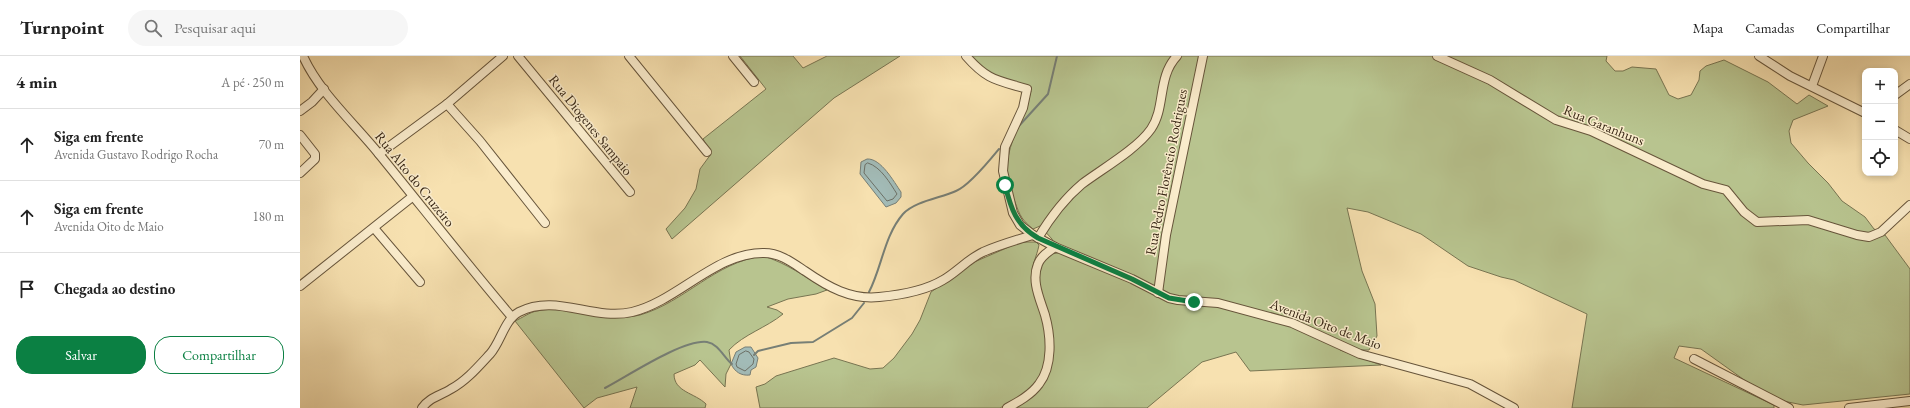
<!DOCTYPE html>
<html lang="pt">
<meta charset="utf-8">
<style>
body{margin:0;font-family:"EB Garamond",serif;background:#f6f6f6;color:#222}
.controls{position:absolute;right:12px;top:12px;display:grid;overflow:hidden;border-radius:8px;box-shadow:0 2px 6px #0003}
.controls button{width:36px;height:36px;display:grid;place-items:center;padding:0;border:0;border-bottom:1px solid #e0e0e0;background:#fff;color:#222;font:20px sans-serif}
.stop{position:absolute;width:12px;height:12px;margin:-9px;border:3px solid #0b8043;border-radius:50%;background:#fff}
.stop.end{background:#0b8043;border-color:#fff;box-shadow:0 1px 4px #0008}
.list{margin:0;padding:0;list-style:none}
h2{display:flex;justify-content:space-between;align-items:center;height:52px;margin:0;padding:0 16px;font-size:17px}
h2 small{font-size:13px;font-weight:400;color:#767676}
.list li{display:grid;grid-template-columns:26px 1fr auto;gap:12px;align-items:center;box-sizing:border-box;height:72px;padding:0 16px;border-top:1px solid #e0e0e0}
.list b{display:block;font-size:15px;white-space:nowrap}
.list p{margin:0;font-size:13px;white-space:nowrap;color:#767676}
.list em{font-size:13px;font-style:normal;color:#767676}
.actions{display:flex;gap:8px;padding:12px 16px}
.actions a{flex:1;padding:9px 0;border:1px solid #0b8043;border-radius:16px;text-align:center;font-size:14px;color:#0b8043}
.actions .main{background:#0b8043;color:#fff}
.icon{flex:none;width:22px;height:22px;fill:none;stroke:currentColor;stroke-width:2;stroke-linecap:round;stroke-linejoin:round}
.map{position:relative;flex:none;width:1610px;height:352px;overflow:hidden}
header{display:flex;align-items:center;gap:24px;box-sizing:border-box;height:56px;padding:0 20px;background:#fff;border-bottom:1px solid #e0e0e0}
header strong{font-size:19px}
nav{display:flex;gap:22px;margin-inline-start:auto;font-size:14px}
.search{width:280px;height:36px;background:#f6f6f6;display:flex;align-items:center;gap:10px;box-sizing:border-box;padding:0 14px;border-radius:22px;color:#767676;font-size:15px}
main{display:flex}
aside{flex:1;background:#fff}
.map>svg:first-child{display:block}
</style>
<header>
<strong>Turnpoint</strong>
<div class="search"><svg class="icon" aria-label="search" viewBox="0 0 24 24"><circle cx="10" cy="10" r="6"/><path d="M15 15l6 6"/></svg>Pesquisar aqui</div>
<nav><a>Mapa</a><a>Camadas</a><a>Compartilhar</a></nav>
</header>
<main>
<aside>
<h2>4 min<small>A pé · 250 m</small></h2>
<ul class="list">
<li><svg class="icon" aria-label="ahead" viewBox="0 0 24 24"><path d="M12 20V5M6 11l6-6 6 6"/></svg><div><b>Siga em frente</b><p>Avenida Gustavo Rodrigo Rocha</p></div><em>70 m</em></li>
<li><svg class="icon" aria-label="ahead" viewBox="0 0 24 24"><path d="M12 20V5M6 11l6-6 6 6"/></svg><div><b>Siga em frente</b><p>Avenida Oito de Maio</p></div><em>180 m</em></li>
<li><svg class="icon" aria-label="arrive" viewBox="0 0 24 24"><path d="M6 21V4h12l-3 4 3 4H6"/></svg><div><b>Chegada ao destino</b></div></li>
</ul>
<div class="actions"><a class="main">Salvar</a><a>Compartilhar</a></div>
</aside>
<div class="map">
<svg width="1610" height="352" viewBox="0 0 1610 352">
<rect width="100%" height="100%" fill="#f7e1b0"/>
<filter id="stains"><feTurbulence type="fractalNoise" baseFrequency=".005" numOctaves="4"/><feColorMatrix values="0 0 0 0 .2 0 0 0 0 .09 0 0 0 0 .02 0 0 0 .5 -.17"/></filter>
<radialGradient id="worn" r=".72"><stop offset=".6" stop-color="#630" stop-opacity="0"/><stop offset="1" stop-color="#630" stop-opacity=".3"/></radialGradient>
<g fill="#b8c48f" stroke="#787552">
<path d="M440 0H493L503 12 527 0H600L534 42 372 183 366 173 385 152 396 133 400 113 411 98 403 83 466 33Z"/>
<path d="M665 0H1307L1306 5 1315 15H1323L1332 11 1356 13 1369 39 1378 43 1391 39 1399 24 1400 15 1406 10 1424 4 1468 26 1497 48 1509 39 1528 50 1493 64 1489 75 1491 87 1508 107 1528 127 1542 145 1565 161 1574 173 1585 179 1610 213V338L1503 349 1478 344 1461 336 1401 293 1379 290 1374 302 1474 349V352H1272L1287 258 1214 224 1201 221 1168 210 1121 178 1068 156 1047 152 1062 215 1075 248 1077 280 1069 294H1040L1081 309 950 315 936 296 902 306 847 352H713L735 338 744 328 751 311 738 227 741 211 745 203 751 198 758 197 752 183 740 170 733 173C722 164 720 160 715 146 711 136 706 122 707 111 708 85 725 60 731 35L699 28Z"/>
<path d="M727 186H736L739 189C737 200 731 210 732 222 732 234 739 248 742 260 747 281 750 314 733 330 723 340 711 346 700 352H460L456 331 465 328 476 320 534 302 570 313 583 312 594 302 612 278 620 264 631 236 672 207 718 187Z"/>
<path d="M463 200C487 207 505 221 527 234L516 238 488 243 467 251 477 254 483 258C466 272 444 278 429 294L431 308 426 318 425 331 400 304 395 309 374 318C374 336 395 337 406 348L405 352H330L337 331 297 342 284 352 215 265C222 262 230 256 237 255 272 247 306 268 340 259 385 246 415 206 463 200Z"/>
</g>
<g fill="#a2bbb7" stroke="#777f76">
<path d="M567 103C581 102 594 126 601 136V141L596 147 586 151 560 118 561 106Z"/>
<path d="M445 291H451L458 302 456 311 451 314 450 319C441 320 435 316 431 308L436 296Z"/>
</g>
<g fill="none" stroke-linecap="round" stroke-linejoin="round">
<g stroke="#6c7066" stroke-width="1">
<path d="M568 107C581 111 590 127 597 138L593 143 587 145 564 117 565 109Z"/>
<path d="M446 295 449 296 454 303 453 308 445 315 437 311 436 308 439 299Z"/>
</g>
<g stroke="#777f76" stroke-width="2">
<path d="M718 71 748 38 757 0"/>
<path d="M569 236C582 211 584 180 603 158 615 145 641 142 656 135 669 130 690 104 699 93"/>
<path d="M454 299 458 295 491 287 513 286 552 262 564 247"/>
<path d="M305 332C328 320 383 283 407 286 419 288 424 302 432 308"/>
</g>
<defs>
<g id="street">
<path d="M3 0C19 36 54 67 79 98 123 152 166 207 211 260"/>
<path d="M218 0 330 136"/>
<path d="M329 0 407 96"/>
<path d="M433 0 454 26"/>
<path d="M666 0C688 25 697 24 727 33L723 52 705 91 703 115 713 157 720 169 733 179 755 191 832 223 869 242 878 244 918 247 992 267 1060 298 1170 328 1214 352"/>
<path d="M1137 0 1190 24 1256 64 1291 75 1403 128 1426 134 1444 156 1457 166 1508 164 1557 179 1569 181 1581 176 1610 149"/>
<path d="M1459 0 1490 20 1565 57"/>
<path d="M1512 30 1523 0"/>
<path d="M1595 39 1610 28"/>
<path d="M147 48 180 85 245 167"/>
<path d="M0 55 12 46 24 33"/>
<path d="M1595 74 1610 83"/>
<path d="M0 79 15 98V103L0 117"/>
<path d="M79 98 147 48 203 0"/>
<path d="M74 172 120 226"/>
<path d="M738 182C750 162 763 144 782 128 802 113 837 93 851 73 866 51 857 21 877 0"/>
<path d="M0 230 112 141"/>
<path d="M858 237 866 179 903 0"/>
<path d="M1394 303 1489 352"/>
<path d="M122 352C130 341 140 340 151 333 166 325 178 311 190 298 201 286 204 264 219 256 256 237 293 265 332 256 378 245 416 196 464 197 480 197 493 207 505 215 528 231 551 244 579 241 600 239 625 235 643 224 657 216 668 203 683 196 699 189 716 184 733 179"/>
<path d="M707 352C718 346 731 339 739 328 753 310 751 280 745 259 740 243 731 225 738 208 741 200 748 196 755 191"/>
<path d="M1549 352 1610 345"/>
</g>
</defs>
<use href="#street" stroke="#67553b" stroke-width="10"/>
<use href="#street" stroke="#faeccc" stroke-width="8"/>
</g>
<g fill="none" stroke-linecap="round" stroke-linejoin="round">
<path stroke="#0b8043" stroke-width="5" d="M705 129C711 153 716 169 738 182L832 223 869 242 894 246"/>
</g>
<g text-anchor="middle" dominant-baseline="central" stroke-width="3" stroke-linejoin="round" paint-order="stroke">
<g font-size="14" fill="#372614" stroke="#faeccc">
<text transform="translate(291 69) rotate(51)">Rua Diogenes Sampaio</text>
<text transform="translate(1304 69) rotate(22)">Rua Garanhuns</text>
<text transform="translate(866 116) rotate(-79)">Rua Pedro Florêncio Rodrigues</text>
<text transform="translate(115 123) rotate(51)">Rua Alto do Cruzeiro</text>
<text transform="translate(1026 268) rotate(21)">Avenida Oito de Maio</text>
</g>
</g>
<rect width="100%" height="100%" filter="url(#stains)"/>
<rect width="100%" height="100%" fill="url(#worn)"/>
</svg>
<div class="controls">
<button>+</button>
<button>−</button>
<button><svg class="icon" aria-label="locate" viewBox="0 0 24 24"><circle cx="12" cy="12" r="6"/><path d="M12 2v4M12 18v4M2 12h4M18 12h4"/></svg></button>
</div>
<div class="stop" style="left:705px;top:129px"></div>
<div class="stop end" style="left:894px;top:246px"></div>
</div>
</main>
